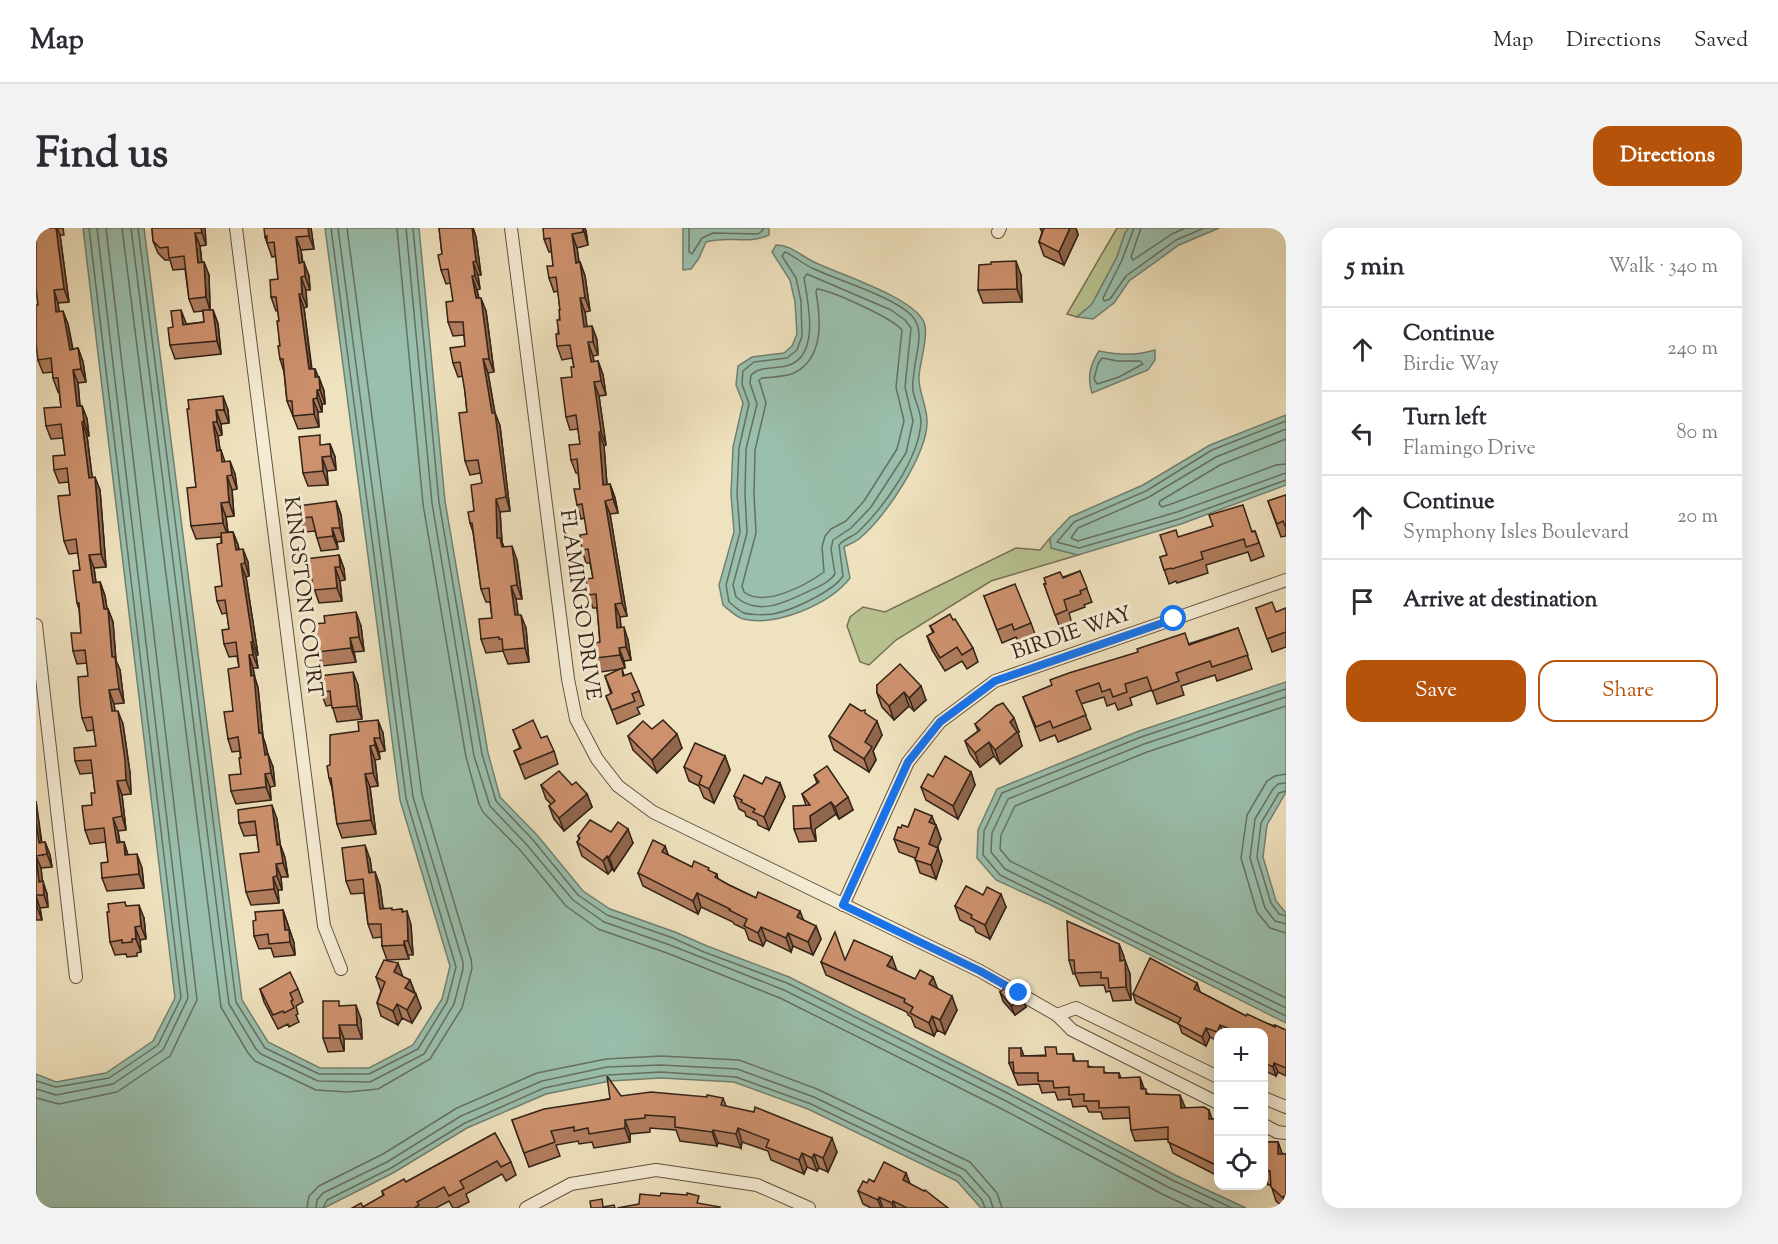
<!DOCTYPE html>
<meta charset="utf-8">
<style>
body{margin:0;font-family:"Sorts Mill Goudy",serif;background:#f2f2f3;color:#2b2b33}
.controls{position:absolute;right:18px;bottom:18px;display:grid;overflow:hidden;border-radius:12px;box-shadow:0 6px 24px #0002}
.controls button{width:54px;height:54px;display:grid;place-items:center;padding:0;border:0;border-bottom:2px solid #e1e1e2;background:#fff;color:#2b2b33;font:30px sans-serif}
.stop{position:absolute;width:18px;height:18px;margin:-14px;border:4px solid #1a73e8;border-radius:50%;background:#fff}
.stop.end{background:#1a73e8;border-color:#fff;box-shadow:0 2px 6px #0008}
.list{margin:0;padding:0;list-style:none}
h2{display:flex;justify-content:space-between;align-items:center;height:78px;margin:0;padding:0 24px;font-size:26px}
h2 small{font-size:20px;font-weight:400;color:#7c7c81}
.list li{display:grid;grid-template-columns:39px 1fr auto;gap:18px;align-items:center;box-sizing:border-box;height:84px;padding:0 24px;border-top:2px solid #e1e1e2}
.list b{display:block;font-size:22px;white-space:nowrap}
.list p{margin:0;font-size:20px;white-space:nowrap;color:#7c7c81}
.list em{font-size:20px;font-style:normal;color:#7c7c81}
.actions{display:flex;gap:12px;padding:18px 24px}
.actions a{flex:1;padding:14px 0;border:2px solid #b45309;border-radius:18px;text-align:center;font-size:21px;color:#b45309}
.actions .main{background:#b45309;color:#fff}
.icon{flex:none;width:33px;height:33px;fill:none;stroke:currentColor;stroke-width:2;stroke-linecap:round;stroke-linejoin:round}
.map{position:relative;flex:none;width:1250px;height:980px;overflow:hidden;border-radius:18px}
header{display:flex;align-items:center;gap:36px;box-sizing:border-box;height:84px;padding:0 30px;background:#fff;border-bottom:2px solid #e1e1e2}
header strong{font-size:28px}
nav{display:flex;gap:33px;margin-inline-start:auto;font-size:21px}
.intro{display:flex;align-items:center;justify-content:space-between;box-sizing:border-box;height:144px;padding:0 36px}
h1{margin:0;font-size:42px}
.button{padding:15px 27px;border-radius:18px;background:#b45309;color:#fff;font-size:21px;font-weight:700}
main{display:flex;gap:36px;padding:0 36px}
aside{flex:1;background:#fff;border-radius:18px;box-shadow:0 6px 24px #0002}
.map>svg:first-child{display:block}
</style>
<header>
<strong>Map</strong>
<nav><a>Map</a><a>Directions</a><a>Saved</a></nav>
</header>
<div class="intro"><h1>Find us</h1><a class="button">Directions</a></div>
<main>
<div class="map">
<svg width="1250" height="980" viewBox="0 0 1250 980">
<rect width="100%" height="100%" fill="#efe2be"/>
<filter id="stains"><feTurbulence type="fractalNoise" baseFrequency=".00333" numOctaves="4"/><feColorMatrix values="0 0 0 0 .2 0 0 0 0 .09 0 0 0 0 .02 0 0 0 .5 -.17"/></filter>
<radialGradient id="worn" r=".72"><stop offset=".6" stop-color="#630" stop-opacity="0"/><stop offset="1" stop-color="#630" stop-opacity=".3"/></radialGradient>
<g fill="#b9c392" stroke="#767255" stroke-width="1.5">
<path d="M1081 0H1093L1089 5 1081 29 1056 76 1041 89 1031 86Z"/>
<path d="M1014 310 1015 320 1042 327 955 353 860 412 833 437 824 434 811 398 814 389 827 379 849 384 980 320 1004 322Z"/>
</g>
<g fill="#9abfad" stroke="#718071" stroke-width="1.5">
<path d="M47 0H108L206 772 232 814 284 840H333L377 817 406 771 414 738 364 572 289 0H383L409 273 452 525 464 569 501 607 547 663 574 681 639 704 671 718 753 749 976 861 1139 947 1210 980H945L921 953 772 881 698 854 625 850 574 853 510 866 431 900 357 945 288 980H0V846L20 854 70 845 117 813 139 770Z"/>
<path d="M647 0H733V7C713 17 691 7 670 14L663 30 655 41 647 42Z"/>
<path d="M1093 0H1183L1143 17 1093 53 1078 75 1057 91 1041 89 1056 76 1081 29 1089 5Z"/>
<path d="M740 17C756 17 766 29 780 35 806 47 876 69 888 94 893 106 884 134 883 148 882 164 891 177 891 193 892 225 849 290 824 310 820 314 813 316 808 319L814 350C794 376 740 399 707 391 700 389 693 382 687 377L683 357 698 304 695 266 697 219 707 175 700 157 702 138 716 129 748 125 756 118 761 106 759 74 754 52 736 24Z"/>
<path d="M1119 122V132L1112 142 1056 165C1051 149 1054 137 1063 123 1083 127 1099 128 1119 122Z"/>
<path d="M1250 187V257L1145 296 1042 327 1015 320 1014 310 1034 289 1107 257 1174 217Z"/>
<path d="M1250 454V564L1231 597 1227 629 1240 673 1250 685V795L1015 677 960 652 941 630 942 602 961 561 1103 503Z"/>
</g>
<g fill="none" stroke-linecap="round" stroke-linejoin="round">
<g stroke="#667062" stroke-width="1.5">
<path d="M86 0 185 779 212 825 219 833 280 862 311 864 342 861 394 831 426 780 436 740 435 731 386 567 311 0"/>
<path d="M95 0 193 776 220 821 225 826 282 853 334 854 388 826 418 776 427 741V734L377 569 302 0"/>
<path d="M102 0 200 774 229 820 283 846H333L382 821 411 774 420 739 370 570 295 0"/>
<path d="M361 0 387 276 430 529 443 576 447 584 485 623 530 678 562 701 631 725 744 770 966 881 1128 967 1156 980"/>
<path d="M370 0 396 275 438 528 454 578 491 617 537 672 568 694 634 717 748 762 970 873 1132 959 1178 980"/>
<path d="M377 0 403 274 446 526 460 573 497 612 542 667 571 687 637 710 668 724 751 755 973 866 1136 952 1196 980"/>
<path d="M653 0V24L656 26 666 10 677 5 722 6 726 3 728 0"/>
<path d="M1098 0 1086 32 1067 70 1068 73 1074 71 1090 48 1140 12 1168 0"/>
<path d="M1105 0 1095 29 1097 32 1136 6 1149 0"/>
<path d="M749 24C758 28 767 36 776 40 801 52 859 69 876 88 890 103 879 126 878 145 877 151 876 157 877 163 879 173 885 184 885 194 883 231 848 279 822 304 816 309 808 311 803 317L807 348C798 363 755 383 737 386 730 387 716 387 708 385 703 383 697 377 693 374L690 357 704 304 701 266 703 220 713 176 706 156 707 143 718 134 751 130 761 122 766 108 765 73 760 50 746 28Z"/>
<path d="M771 46 855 82 869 92 875 100 869 159 877 193 870 225 835 279 815 300 797 312 795 321 799 346C793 355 781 359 771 364 748 375 722 388 700 369L697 357 711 305 709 266 710 221 721 176 714 155 715 147C724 138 738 141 750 138 785 130 772 74 768 50Z"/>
<path d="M781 61C797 63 856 90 866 102L860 159 868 193 861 221 828 273 810 293 795 301 789 308 786 319 788 344C770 357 728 380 708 364L706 358 720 305 718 266 719 222 730 175 723 152 726 150C736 149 749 149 758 145 788 130 785 92 780 64Z"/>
<path d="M1066 130 1082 133H1104L1107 136 1083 149 1061 156 1058 151 1062 136Z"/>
<path d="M1250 193 1176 222 1110 263 1038 294 1021 314 1043 320 1143 291 1250 252"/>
<path d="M1250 201 1180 229 1113 269 1042 300 1035 310 1042 313 1141 284 1250 245"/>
<path d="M1250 211 1184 237 1124 273 1123 276 1126 279 1138 275 1240 237 1250 236"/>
<path d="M1250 461 1105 509 966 565 948 603 947 627 964 647 1250 788"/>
<path d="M1250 469 1108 516 972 571 956 605 955 624 969 641 1250 780"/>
<path d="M1250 478 1111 524 979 578 965 607 964 621 974 633 1250 770"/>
<path d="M1250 546 1239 548 1231 553 1211 587 1205 630 1221 684 1234 700 1250 705"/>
<path d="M1250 555 1242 556 1237 561 1219 591 1214 630 1229 680 1239 693 1250 696"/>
<path d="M1250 563 1243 565 1225 595 1221 629 1235 675 1243 686 1250 688"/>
<path d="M572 847 625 844 700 849 775 876 924 948 946 972 949 980"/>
<path d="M0 853 20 859 73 850 122 817 145 770 53 0"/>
<path d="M0 861 20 867 77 856 127 822 152 770 61 0"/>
<path d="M0 870 23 876 81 864 134 828 161 772 70 0"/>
<path d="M271 980 273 968 283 958 347 926 421 880 501 845 570 831 625 828 703 832 781 861 934 934 961 965 966 980"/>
<path d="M280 980 281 972 287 965 351 934 425 888 506 853 571 839 625 837 701 841 778 869 929 942 954 970 957 980"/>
<path d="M287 980 291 972 355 940 429 895 508 860 570 847"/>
</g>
<defs>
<g id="minor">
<path d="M200 0 288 698 305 741"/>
<path d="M475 0 532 451 540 491 561 531 582 558 617 584 944 743 1021 787 1036 802 1182 875"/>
<path d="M962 4 964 0"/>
<path d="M0 397 40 749"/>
<path d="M807 677 872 534 904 494 959 453 1250 352"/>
<path d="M1021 787 1040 780 1182 849"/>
<path d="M1228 870 1250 879"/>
<path d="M1228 897 1241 904 1250 905"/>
<path d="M490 980 535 956 620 942 721 957 773 980"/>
</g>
</defs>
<use href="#minor" stroke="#625242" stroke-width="14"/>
<use href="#minor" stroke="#f5ecd5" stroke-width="12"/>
</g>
<g fill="#b07d5e" stroke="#332218" stroke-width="1.5">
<path d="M0 0H27L28 7H24L33 74 22 75 23 83 32 96 37 121 42 120 47 134 50 154 42 155 44 178H46L51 191 53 208H51L56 249 64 262 70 339 58 340 60 355 64 354 69 368 71 381H72L77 394 80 433 84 442 88 475 78 476 79 483 87 496 94 545 95 566 86 567 90 602 82 603 84 614H88L92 627 106 640 108 660 71 663 66 650 72 634 70 614 54 616 49 602 59 565 57 545 44 546 39 533 60 518 58 502 51 503 46 490 52 448 51 435 41 436 37 423 45 405 43 381 41 375 44 342 42 325 33 326 28 313 34 267 33 254 23 255 18 242 29 227 27 210 15 211 10 198 25 179 23 163 22 164 17 150V144L7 145 2 132V77L1 66H0Z"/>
<path d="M116 0H169L170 17 164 18 166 35 173 47 174 82H170H177L182 96 185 126 139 131 134 117 137 99 150 96 168 94 167 83 158 84 153 71 149 41 137 42 134 32H129L122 25 117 13Z"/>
<path d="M275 0 278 21 265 22 267 35 273 48 274 62H270L271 79 268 80 276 141H279L282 149H283L288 163 289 176H286V184H282L283 199 262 201 251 173 248 144 244 131 243 93 242 82 240 83 235 69 242 51 240 28 236 29 229 9Z"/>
<path d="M403 0H437L440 9 445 47H442L444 61 441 62 443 70 450 83 458 144 452 145 459 185 464 198 474 283 464 284 466 314 468 319 481 332 486 371H480L482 387 490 400 493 434 472 436 467 423 450 425 445 411 456 390 454 374H450L445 361 437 304 434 295 446 255 445 245 434 247 429 233 431 184 429 164 427 148 422 149 417 135 429 118 428 107 417 108 412 94 417 73 415 55 410 56 405 42 406 26Z"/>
<path d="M1004 0H1040L1042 7 1028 37 1008 28 1003 14 1006 4Z"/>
<path d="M550 3 552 17 541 20 543 34H544L549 48 554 83 549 84 551 99 556 98 561 112 562 127 557 128 558 134 562 133 567 147 570 167 563 168 570 217 568 218 571 257 574 256 579 270 582 285 574 286 591 388 584 389 585 399 592 412 595 432 588 433 589 440 586 441 588 447 603 463 608 477 601 480 604 486 581 496 570 468 575 466 569 448 585 441 565 444 560 430 564 414 561 380H557L552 367 557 350 554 335H550L546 322 551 306 549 290 545 291 541 277 544 261 542 245H540L535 232 544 216 542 201 534 202 530 189 538 139 536 130 526 132 521 118 524 82 522 63 518 64 513 50 517 38 516 24H513L508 11Z"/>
<path d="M985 47 986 74 947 75 942 62Z"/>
<path d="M153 181 192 182 193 195 185 196 186 207 182 208 184 222H185L189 234 199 246 201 261 196 262 198 288 190 289 192 304H197L202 317 203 321 212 334 213 348 210 349 222 427H220L222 440H217L219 450 222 460 227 509 230 518 232 527 237 539 239 558 234 559 235 572 200 576 195 563 205 546 204 523 196 524 192 511 197 483 203 439 201 428 193 429 188 416 193 401 191 385 186 386 181 373 186 358 185 309 160 311 155 298 160 259Z"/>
<path d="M294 216 299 229 300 242 291 243 292 257 272 258 267 245 287 217Z"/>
<path d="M1250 267V308L1245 309 1232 273Z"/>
<path d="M300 273 305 287 308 313 301 314 302 321 285 323 279 303 269 304 264 290Z"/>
<path d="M1219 303 1228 328 1215 333 1212 324 1170 337 1172 345 1141 355 1140 353 1133 356 1124 329 1131 327 1142 309Z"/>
<path d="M303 327 308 341 309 352 304 353 306 373 283 375 277 357H275L270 343Z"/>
<path d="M1044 343 1056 374 1048 377 1049 379 1033 385 1036 396 1024 400 1008 356Z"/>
<path d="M948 368 995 395 1000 409 983 416 980 409 966 415Z"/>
<path d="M1220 380 1240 384 1250 380V419L1236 424Z"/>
<path d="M325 398 328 423 318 424 320 434 286 438 281 424Z"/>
<path d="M894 398 937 420 942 434 931 441 926 433 909 443 896 422 891 408 897 405Z"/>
<path d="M1202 400 1216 441 1181 453 1179 447 1145 458 1148 467 1121 476 1116 462 1094 470 1096 477 1082 482 1079 475 1071 478 1068 469 1045 476 1055 501 1022 514 1019 507 1004 513 987 469Z"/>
<path d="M322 457 326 491 301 494 296 477 290 478 285 464Z"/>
<path d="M841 457 890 472 878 483 873 478 858 492 846 479 841 465Z"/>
<path d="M830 486 846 507 837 523 840 532 833 544 798 522 793 508Z"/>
<path d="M939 496 983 504 982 505 986 518 964 536 958 528 944 539 934 526 929 513 942 503Z"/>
<path d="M616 501 646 520 621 545 597 522 592 508Z"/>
<path d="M477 502 505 510 518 523 522 536 489 551 478 523 484 520Z"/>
<path d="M347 505 349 523 343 524 344 531 339 532 342 558 334 559 340 606 306 610 301 596 296 560 293 550 294 537Z"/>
<path d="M689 528 694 542 678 575 668 570 663 558 653 553 648 539Z"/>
<path d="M935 544 939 557 922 591 890 572 885 559 897 549Z"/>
<path d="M778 547 817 582 803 591 800 586 779 601 780 613 763 614 758 601 770 577 766 566 781 555Z"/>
<path d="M744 555 749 569 733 602 722 597 721 593 710 588 709 584 703 581 698 568 726 556Z"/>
<path d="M505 557H536L551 566 556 579 528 603 518 591 513 578 515 576 510 571Z"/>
<path d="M0 573 6 615 9 614 14 627 16 639 5 640 6 653 11 666 12 679 4 680 6 692H0Z"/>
<path d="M241 591 244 616 249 630 252 649H245L246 662H242L243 675 215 677 210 664 223 624 221 607 208 608 203 595Z"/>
<path d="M899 597H900L905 611 901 620 906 633 900 651 884 645 879 630 863 624 858 611 865 600Z"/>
<path d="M575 604 597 615 578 643 576 641 572 646 546 628 541 614 543 611 542 608Z"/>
<path d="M629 618 632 627 656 639 675 644 681 646 682 651 693 657 780 698 785 711 777 727 757 718 755 724 730 712 727 718 713 712 709 701 698 696 697 694 665 679 662 686 607 658 602 645Z"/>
<path d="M334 631 336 645 339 644 344 658 347 680 357 682 366 681 375 697 377 727H372L373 731 351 732 346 718V709L337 710 332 696 328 665 315 666 310 653Z"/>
<path d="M90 678 108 690 110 711 104 712 105 724 101 725V728L91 729 90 726 79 727 74 714Z"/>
<path d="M919 678 970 679 954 711 940 704 938 699 924 692Z"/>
<path d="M247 682 258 715 259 727 238 729 235 720 223 721 218 708 220 692Z"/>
<path d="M1083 716 1088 729V732L1094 746 1095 772 1077 773 1074 763 1070 764 1068 757 1044 758 1039 746H1037L1033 732Z"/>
<path d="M809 732 861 743 879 751 897 749 901 760 921 782 909 806 901 802 898 808 879 799 875 789 872 787 871 784 790 747 785 734Z"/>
<path d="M340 749H367L374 752 385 780 376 795 366 790 362 797 345 788 341 775 345 763Z"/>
<path d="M1161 755 1164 764 1210 788 1250 802V848L1242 844 1240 848 1227 842V804H1182V813L1174 809 1170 818 1146 805 1143 796 1100 775 1097 766Z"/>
<path d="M224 761H262L267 774 260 778 262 786 260 787 263 794 253 799 252 796 242 801 228 774Z"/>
<path d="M964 764 990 779 979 787 967 773Z"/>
<path d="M305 778 325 791 326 811H308V823L292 824 287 810Z"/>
<path d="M985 820 988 828 1037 826 1039 833 1071 845H1083L1085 850 1108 861 1112 866 1149 880 1173 882 1176 891H1182V948L1137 925 1132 911 1099 913 1095 902 1094 890 1067 891 1065 884H1053L1050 878 1037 879 1035 871 1022 872 1019 864 1006 865 1003 856 982 857 973 835Z"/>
<path d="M585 868 687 870 690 878 801 924 792 944 783 940 781 943 771 939 768 946 735 932 732 923 706 914 705 920 682 915 681 918 644 913 640 902 614 900V904L594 906V914L558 920 556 914 543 916 542 913 520 917 524 928 493 939 476 892Z"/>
<path d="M459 905 475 934 480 947 470 953 466 946 430 966 433 974 421 980H417L413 973 400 980H316L327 979 347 968 346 963 370 954Z"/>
<path d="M1227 914H1242L1246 926H1250V980H1248L1240 973 1235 957H1232L1227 945Z"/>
<path d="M870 945 874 956 912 980H835L827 976 822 963 831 955Z"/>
</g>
<g fill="#90664c" stroke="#332218" stroke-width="1.5">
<path d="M20 0H21L24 7 33 74 28 61Z"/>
<path d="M165 0H169L170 17 166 5Z"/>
<path d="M272 0H275L278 21 273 8Z"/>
<path d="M436 0H437L440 9 445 47 440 33Z"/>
<path d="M547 0H549L550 3 552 17Z"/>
<path d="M1034 0H1040L1042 7 1028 37 1023 24Z"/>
<path d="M159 5 164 18 167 48 162 35Z"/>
<path d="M536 6 541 20 545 48 540 35Z"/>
<path d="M260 9 265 22 268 48 263 35Z"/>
<path d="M980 33 985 47 986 74 981 61Z"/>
<path d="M168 34 173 47 174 82 170 69Z"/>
<path d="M268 34 273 48 274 62 269 48Z"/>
<path d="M437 34 442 47 444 61 439 48Z"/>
<path d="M544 34 549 48 554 83 549 70Z"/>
<path d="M436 48 441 62 445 84 440 70Z"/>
<path d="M265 49 270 62 271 79 266 66Z"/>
<path d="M18 62 22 75 25 97 20 84Z"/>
<path d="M263 66 268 80 277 155 273 141Z"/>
<path d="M445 70 450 83 458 144 453 131Z"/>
<path d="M544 70 549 84 553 113 548 99Z"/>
<path d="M145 82 150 95 152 110 147 97Z"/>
<path d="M177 82 182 96 185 126 181 113Z"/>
<path d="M27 83 32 96 39 135 34 122Z"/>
<path d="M556 98 561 112 562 127 557 114Z"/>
<path d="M552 114 557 128 560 148 555 134Z"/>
<path d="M42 120 47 134 50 154 45 141Z"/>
<path d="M447 131 452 145 460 192 459 185 464 198 474 283 470 269Z"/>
<path d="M562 133 567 147 570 167 565 153Z"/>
<path d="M279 141 288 163 289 176 284 162V158V163L279 149Z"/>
<path d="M37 142 42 155 45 191 41 178Z"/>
<path d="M558 154 563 168 570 217 565 204Z"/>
<path d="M281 162 286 176V184L281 170Z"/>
<path d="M187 168 192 182 193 195 188 182Z"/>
<path d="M277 171 282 184 283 199 278 186Z"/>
<path d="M46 178 51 191 53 208 48 194Z"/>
<path d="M180 182 185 196 186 207 181 194Z"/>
<path d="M46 194 51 208 58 263 53 250Z"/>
<path d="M177 194 182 208 186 236 181 223Z"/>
<path d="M563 204 568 218 572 271 567 257Z"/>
<path d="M294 216 299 229 300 242 295 228Z"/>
<path d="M286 229 291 243 292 257 287 243Z"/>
<path d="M194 233 199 246 201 261 196 247Z"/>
<path d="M191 248 196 262 198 288 193 274Z"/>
<path d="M59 249 64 262 70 339 65 326Z"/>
<path d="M574 256 579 270 582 285 577 271Z"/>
<path d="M460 271 464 284 466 314 469 324 471 333 461 310Z"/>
<path d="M300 273 305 287 308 313 304 300Z"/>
<path d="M569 273 574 286 591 388 586 375Z"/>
<path d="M185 275 190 289 192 308 187 295Z"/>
<path d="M296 300 301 314 302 321 297 308Z"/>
<path d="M197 304 202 317 205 335 200 322Z"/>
<path d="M476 318 481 332 486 371 481 357Z"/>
<path d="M207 321 212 334 213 348 209 335Z"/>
<path d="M53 327 58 340 62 369 57 355Z"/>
<path d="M303 327 308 341 309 352 304 339Z"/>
<path d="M205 336 210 349 222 427 217 414Z"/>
<path d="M299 339 304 353 306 373 301 360Z"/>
<path d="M64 354 69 368 73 394 68 381Z"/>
<path d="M475 358 480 371 484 401 479 387Z"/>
<path d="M579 376 584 389 586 413 581 400Z"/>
<path d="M72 381 77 394 80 433 84 442 88 475 83 461 76 429Z"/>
<path d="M320 384 325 398 328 423 323 409Z"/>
<path d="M485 387 490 400 493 434 489 420Z"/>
<path d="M588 399 592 412 595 432 590 419Z"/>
<path d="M314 410 318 424 320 434 315 420Z"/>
<path d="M215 414 220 427 222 440 217 427Z"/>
<path d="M583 420 588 433 589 440 584 427Z"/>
<path d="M213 427 217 440 219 450 222 460 227 509 230 518 234 540 229 527 223 505Z"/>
<path d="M317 444 322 457 326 491 321 478Z"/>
<path d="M885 458 890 472 878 483 873 470Z"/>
<path d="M73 462 78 476 81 497 76 483Z"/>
<path d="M868 464 873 478 858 492 853 478Z"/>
<path d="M82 483 87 496 94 545 95 566 90 552Z"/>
<path d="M978 490 983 504 982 505 986 518 964 536 959 522 974 494Z"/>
<path d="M342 492 347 505 349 523 344 510Z"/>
<path d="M841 493 846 507 837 523 840 532 833 544 828 531 829 514Z"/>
<path d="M641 506 646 520 621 545 616 532Z"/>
<path d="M338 510 343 524 344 531 339 517Z"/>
<path d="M953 514 958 528 944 539 939 525Z"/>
<path d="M334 518 339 532 342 558 337 545Z"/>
<path d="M232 526 237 539 239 558 235 545Z"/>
<path d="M689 528 694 542 678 575 673 561Z"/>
<path d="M935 544 939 557 922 591 917 578Z"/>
<path d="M229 546 234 559 235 572 230 559Z"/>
<path d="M329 546 334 559 340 606 335 592Z"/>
<path d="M81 553 86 567 90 602 86 588Z"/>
<path d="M744 555 749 569 733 602 728 589Z"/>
<path d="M551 566 556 579 528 603 523 590Z"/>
<path d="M812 569 817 582 803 591 799 579Z"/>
<path d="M0 573 7 628 3 615 0 594Z"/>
<path d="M795 574 800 586 779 601 780 613 775 600 774 588Z"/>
<path d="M236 577 241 591 246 630 241 617Z"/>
<path d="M896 588 905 611 897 630 893 616V594Z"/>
<path d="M77 590 82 603 85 628 81 615Z"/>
<path d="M592 601 597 615 578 643 573 629Z"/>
<path d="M9 614 14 627 16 639 11 626Z"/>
<path d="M88 614 92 627H89Z"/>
<path d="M244 616 249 630 252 649 247 635Z"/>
<path d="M329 617 334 631 338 659 333 645Z"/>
<path d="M629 618 634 632 626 624Z"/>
<path d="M902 620 906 633 900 651 895 637Z"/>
<path d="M101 626 106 640 108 660 103 646Z"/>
<path d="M0 628 5 640 8 666 3 654Z"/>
<path d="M571 628 576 641 572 646 567 633Z"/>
<path d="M240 636 245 649 246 662 241 648Z"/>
<path d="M339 644 344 658 349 694 344 681Z"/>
<path d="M237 649 242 662 243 675 238 661Z"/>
<path d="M7 653 11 666 12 679 8 667Z"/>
<path d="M661 665 665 679 662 686 657 673Z"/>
<path d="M965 666 970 679 954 711 949 697Z"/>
<path d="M0 668 4 680 6 692 1 679Z"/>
<path d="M103 677 108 690 110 711 105 698Z"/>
<path d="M247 682 258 715 259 727 249 702Z"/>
<path d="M371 683 375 697 377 727 372 713Z"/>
<path d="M764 683 769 696 761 689Z"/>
<path d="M780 698 785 711 777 727 772 714Z"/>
<path d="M99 699 104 712 105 724 100 711Z"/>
<path d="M725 699 730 712 727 718 722 705Z"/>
<path d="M752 705 757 718 755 724 750 710Z"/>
<path d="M368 713 372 727 373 731 368 717Z"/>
<path d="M1083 716 1088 729 1089 746 1084 733Z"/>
<path d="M856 729 861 743 851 738Z"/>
<path d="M1089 732 1094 746 1095 772 1090 759Z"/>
<path d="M362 735 367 749 358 744Z"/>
<path d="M897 749 902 762 893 756Z"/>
<path d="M374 752 379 766 369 760Z"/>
<path d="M1161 755 1164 764 1161 770 1158 761Z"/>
<path d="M380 766 385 780 376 795 371 782Z"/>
<path d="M916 768 921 782 909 806 904 792Z"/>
<path d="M986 770 990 779 979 787 975 778Z"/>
<path d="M361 776 366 790 362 797 357 783Z"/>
<path d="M320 777 325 791 326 811 321 797Z"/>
<path d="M896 788 901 802 898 808 893 795Z"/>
<path d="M303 797 308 811V823L304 810Z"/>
<path d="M1184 797 1187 804H1182V810L1181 804Z"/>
<path d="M1170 800 1174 809 1170 818 1166 809Z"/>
<path d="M1238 835 1242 844 1240 848 1237 839Z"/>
<path d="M1104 849 1108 860 1105 861Z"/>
<path d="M1144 867 1149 879V891L1145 880Z"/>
<path d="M589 892 594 906V914L589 900Z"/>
<path d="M702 900 706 914 705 920 700 906Z"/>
<path d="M677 902 682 915 681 918 676 904Z"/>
<path d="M796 910 801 924 792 944 787 930Z"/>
<path d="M1242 914 1247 928 1242 926Z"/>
<path d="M766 925 771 939 768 946 763 932Z"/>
<path d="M778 926 783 940 781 943 776 930Z"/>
<path d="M870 945 875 959 867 952Z"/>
<path d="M1248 968 1250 974V979L1247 970Z"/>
<path d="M843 969 847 980H845L842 972Z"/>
<path d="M857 973 860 980H857L856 975Z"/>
</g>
<g fill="#cd916d" stroke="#332218" stroke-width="1.5">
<path d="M0 0H20L28 61 18 62 20 84 27 83 34 122 42 120 45 141 37 142 41 178H46L48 194H46L53 250 59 249 65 326 53 327 57 355 64 354 68 381H72L76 429H79L83 461 73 462 76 483H82L89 532 90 552 81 553 86 588 77 590 81 615 88 614 89 627 101 626 103 646 66 650 65 635 72 634 68 600 49 602 46 578 56 577 55 565H59L55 532 39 533 38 520 60 518 56 489 46 490 44 477 42 449 52 448 49 422 37 423 35 405H45L43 375H41L37 343 44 342 40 311 28 313 24 286 22 268 34 267 31 240 18 242 17 228 29 227 25 196 10 198 8 180 25 179 22 150H17L15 130 2 132 0 116V77H2L0 60Z"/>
<path d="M116 0H165L166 5H159L162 35 168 34 170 69 153 71 148 28 133 30 132 19 124 20 117 13Z"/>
<path d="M228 0H272L273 8 260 9 263 35 268 34 269 48 265 49 266 66H263L273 141H279V149H283L284 162H281V170L277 171 278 186 257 188 256 173H251L247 131H244L242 118H244L241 93H243L240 69H235L234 52 242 51 238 14 231 15V8L229 9Z"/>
<path d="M403 0H436L440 33 437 34 439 48H436L440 70H445L453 131H447L456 185H459L470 269 460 271 461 310H464L466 319 476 318 481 357 475 358 479 387H485L489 420 467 422 466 411H463V409L445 411 443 391 456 390 453 360 445 361 436 295H434L432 284 438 283 435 257 446 255 442 232 429 233 423 185 431 184 429 164 424 134 417 135 414 120 429 118 427 94H412L410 74 417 73 412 41 405 42 402 27 406 26Z"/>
<path d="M507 0H547V4L536 6 540 35 544 34 549 70H544L548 99 556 98 557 114H552L555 134 562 133 565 153 558 154 565 204H563L567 257 574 256 577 271 569 273 586 375 579 376 581 400 588 399 590 419 583 420 584 427 560 430 558 415 564 414 560 366 552 367 550 351 557 350 552 321 546 322 544 307 551 306 546 276 541 277 538 261H544L541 231 535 232 533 217 544 216 540 187 530 189 525 150 536 149 535 139H538L534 117 521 118 520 106H523L521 92H524L523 82H524L520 49 513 50 511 38H517L514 10 508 11Z"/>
<path d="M1008 0H1034L1023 24 1003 14Z"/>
<path d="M980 33 981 61 942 62 943 37 955 36V34Z"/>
<path d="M145 82 147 97 168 94 167 82H177L181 113 134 117 132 100 137 99 135 83Z"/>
<path d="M187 168 188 182H180L181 194H177L181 223 185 222 186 234 194 233 196 247 191 248 193 274 185 275 187 295 155 298 151 260 160 259 151 181H153L152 172Z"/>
<path d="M284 207V217L294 216 295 228 286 229 287 243 267 245 263 209Z"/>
<path d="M1250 267V297L1249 298 1247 293 1241 296 1232 273Z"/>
<path d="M300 273 304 300H296L297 308 281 310 276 289 264 290 262 278Z"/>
<path d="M1207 277 1216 304 1219 303 1223 315 1210 319 1208 311 1165 324 1167 331 1136 341 1135 340 1128 342 1124 329 1131 327 1124 307 1140 302 1142 309 1177 298 1173 287Z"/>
<path d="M197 304 200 322 207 321 209 335 205 336 217 414H215L217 427H213L215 448 218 447 223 505H226L229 527 232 526 235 545 229 546 230 559 195 563 193 547 205 546 203 530H205L202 509 192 511 188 484 197 483 192 441 203 439 200 414 188 416 186 402 193 401 189 372 181 373 179 359 186 358 181 316 186 315 185 305Z"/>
<path d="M303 327 304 339H299L301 360 278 362 274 343H270L269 331Z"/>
<path d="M1044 343 1051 360 1044 363 1045 366 1028 372 1031 382 1019 387 1008 356H1010L1008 350 1024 344 1027 350Z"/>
<path d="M979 356 995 395 978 402 976 396 961 402 948 368Z"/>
<path d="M1236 374 1240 384 1250 380V404L1231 411 1220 380Z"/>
<path d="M320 384 323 409 314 410 315 420 281 424 277 396 289 395 288 388Z"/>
<path d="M914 386 917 392 919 391 937 420 926 427 921 419 904 430 891 408 898 404 894 398Z"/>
<path d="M1202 400 1212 427 1176 439 1174 433 1140 445 1143 453 1116 463 1111 449 1089 456 1091 464 1077 469 1074 461 1066 464 1063 455 1040 463 1050 487 1017 500 1014 493 1000 499 987 469 1016 457 1014 452 1033 445 1102 424 1101 421 1149 405 1153 417Z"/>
<path d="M864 436 885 458 873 470 868 464 853 478 841 465V457Z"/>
<path d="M586 440 587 448 595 445 603 463 596 466 599 473 576 482 570 468 576 465 569 448Z"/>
<path d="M317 444 321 478 296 480 294 463 285 464 283 448Z"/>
<path d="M967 475 978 490 974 494 981 504 959 522 953 514 939 525 929 513 944 502 939 496 960 478Z"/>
<path d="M814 476 825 483 829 482V485L841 493 829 514 836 519 828 531 793 508Z"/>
<path d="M342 492 344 510H338L339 517 334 518 337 545 329 546 335 592 301 596 295 550H293L291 538 294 537V507L323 503 322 494Z"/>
<path d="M497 492 505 510 511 508 518 523 484 537 478 523 485 520 477 502Z"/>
<path d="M627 492 641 506 616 532 592 508 607 493 616 501Z"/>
<path d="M659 515 689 528 673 561 663 556 666 548 648 539Z"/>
<path d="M909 528 935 544 917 578 885 559 892 546 897 549Z"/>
<path d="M791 538 812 569 799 579 795 574 774 588 775 600 758 601 757 578 774 577 766 566 783 554 778 547Z"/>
<path d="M523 543 536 557 540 554 551 566 523 590 513 578 519 573 505 557Z"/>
<path d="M708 547 726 556 730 549 744 555 728 589 717 584 719 581 705 574 706 572 698 568Z"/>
<path d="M236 577 241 617 244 616 247 635 240 636 241 648 237 649 238 661 210 664 204 626 223 624 219 593 203 595 202 582Z"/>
<path d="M879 581 896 588 893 594 900 597 893 616 902 620 895 637 879 632 883 620 858 611 862 599 865 600 866 597 872 599Z"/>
<path d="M554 592 575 604 582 594 592 601 573 629 571 628 567 633 541 614 544 610 542 608Z"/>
<path d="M0 594 3 615 9 614 11 626 0 628 3 654 7 653 8 667H0Z"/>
<path d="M617 612 629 618 626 624 656 639 658 633 673 640 672 642 681 646 679 649 693 657 720 670 722 664 764 683 761 689 780 698 772 714 752 705 750 710 725 699 722 705 708 698 711 691 693 682 694 681 661 665 657 673 602 645Z"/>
<path d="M329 617 333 645 339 644 344 681 356 680V682L366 681V684L371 683 372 713H368V717L346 718 345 696H332L327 651 310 653 306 620Z"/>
<path d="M930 658 947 667 951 659 965 666 949 697 935 690 936 687 919 678Z"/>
<path d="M89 674 90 678 103 677 105 698 99 699 100 711H96V714L86 715V712L74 714 71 684H73L72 676Z"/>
<path d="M247 682 249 702H253L254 714 233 716 232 706 218 708 217 693 220 692 219 684Z"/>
<path d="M1031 693 1083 716 1084 733 1089 732 1090 759 1073 760 1072 750H1065V744L1039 745 1038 732H1033Z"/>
<path d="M799 704 809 732 818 712 856 729 851 738 879 751 884 742 897 749 893 756 916 768 904 792 896 788 893 795 874 785 877 779 868 774 869 771 785 734Z"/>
<path d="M1114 730 1161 755 1158 761 1210 788 1211 786 1239 799V797L1250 802V840L1238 835 1237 839 1227 834V804H1201L1184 797 1181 804 1170 800 1166 809 1142 796 1145 790 1097 766Z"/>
<path d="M348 732 362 735 358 744 374 752 369 760 380 766 371 782 361 776 357 783 341 775 349 754 340 749Z"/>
<path d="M254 744 262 761 254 765 257 772 255 773 258 780 248 785 247 783 237 787 224 761Z"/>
<path d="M969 760 986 770 975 778 964 764Z"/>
<path d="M287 773H303V778L320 777 321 797H303L304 810H287Z"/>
<path d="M1009 819H1020L1021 826H1037V833H1052V839H1068V845H1083V850L1104 849 1105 861H1110V866L1144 867 1145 880 1168 879 1173 882V891H1182V938L1132 914V899L1095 902 1093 879 1063 880V873H1048V866L1033 867V859L1018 860 1017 853H1002V845H978L977 834 973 835V820H985V828H1010Z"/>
<path d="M571 848 585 868 615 864 671 869V867L687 870 685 877 718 884 719 879 796 910 787 930 778 926 776 930 766 925 763 932 730 919 733 912 702 900 700 906 677 902 676 904 639 899V889L609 887V890L589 892V900L553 906 552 900 538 903V899L515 903 519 914 488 925 476 892 508 881 574 871Z"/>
<path d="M459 905 475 934 465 939 461 933 424 953 428 960 413 968 408 959 381 974 383 977 378 980H316L325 975 327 979 348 967 346 963 368 951 370 954Z"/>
<path d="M1227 914H1242V926H1250V969L1248 968 1247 970 1235 959 1234 943H1227Z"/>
<path d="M848 934 870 945 867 952 888 963 889 962 912 980H871L857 973 856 975 843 969 842 972 822 963 827 953 831 955 833 951 838 954Z"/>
<path d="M625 965 651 967V965L663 968 661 975 684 979 683 980H581L603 976 604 966 624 968Z"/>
<path d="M566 971 567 979 578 977 579 980H555L554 973Z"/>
</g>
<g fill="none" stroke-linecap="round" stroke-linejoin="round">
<path stroke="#1a73e8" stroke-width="8" d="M983 765 944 743 807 677 872 534 904 494 959 453 1138 391"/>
</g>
<g text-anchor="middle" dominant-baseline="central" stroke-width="6" stroke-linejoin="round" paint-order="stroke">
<g font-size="21" fill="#332218" stroke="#f5ecd5">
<text transform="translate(266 369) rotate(83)">KINGSTON COURT</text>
<text transform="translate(543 377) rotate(82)">FLAMINGO DRIVE</text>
<text transform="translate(1036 406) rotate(-19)">BIRDIE WAY</text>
</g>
</g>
<rect width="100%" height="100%" filter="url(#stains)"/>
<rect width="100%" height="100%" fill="url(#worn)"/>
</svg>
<div class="controls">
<button>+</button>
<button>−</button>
<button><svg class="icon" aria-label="locate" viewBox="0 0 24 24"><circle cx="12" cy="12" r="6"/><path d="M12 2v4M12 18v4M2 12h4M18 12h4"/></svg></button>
</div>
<div class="stop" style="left:1138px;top:391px"></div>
<div class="stop end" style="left:983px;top:765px"></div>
</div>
<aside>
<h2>5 min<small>Walk · 340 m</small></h2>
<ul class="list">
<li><svg class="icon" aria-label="ahead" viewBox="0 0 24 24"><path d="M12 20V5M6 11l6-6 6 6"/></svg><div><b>Continue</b><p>Birdie Way</p></div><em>240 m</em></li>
<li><svg class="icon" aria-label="left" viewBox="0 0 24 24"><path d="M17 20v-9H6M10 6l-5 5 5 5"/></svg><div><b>Turn left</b><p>Flamingo Drive</p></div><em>80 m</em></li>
<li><svg class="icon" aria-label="ahead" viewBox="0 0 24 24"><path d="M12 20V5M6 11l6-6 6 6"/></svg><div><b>Continue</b><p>Symphony Isles Boulevard</p></div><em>20 m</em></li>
<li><svg class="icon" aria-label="arrive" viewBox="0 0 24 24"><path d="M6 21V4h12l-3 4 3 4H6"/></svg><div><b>Arrive at destination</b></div></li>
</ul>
<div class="actions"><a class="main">Save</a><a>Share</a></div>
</aside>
</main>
